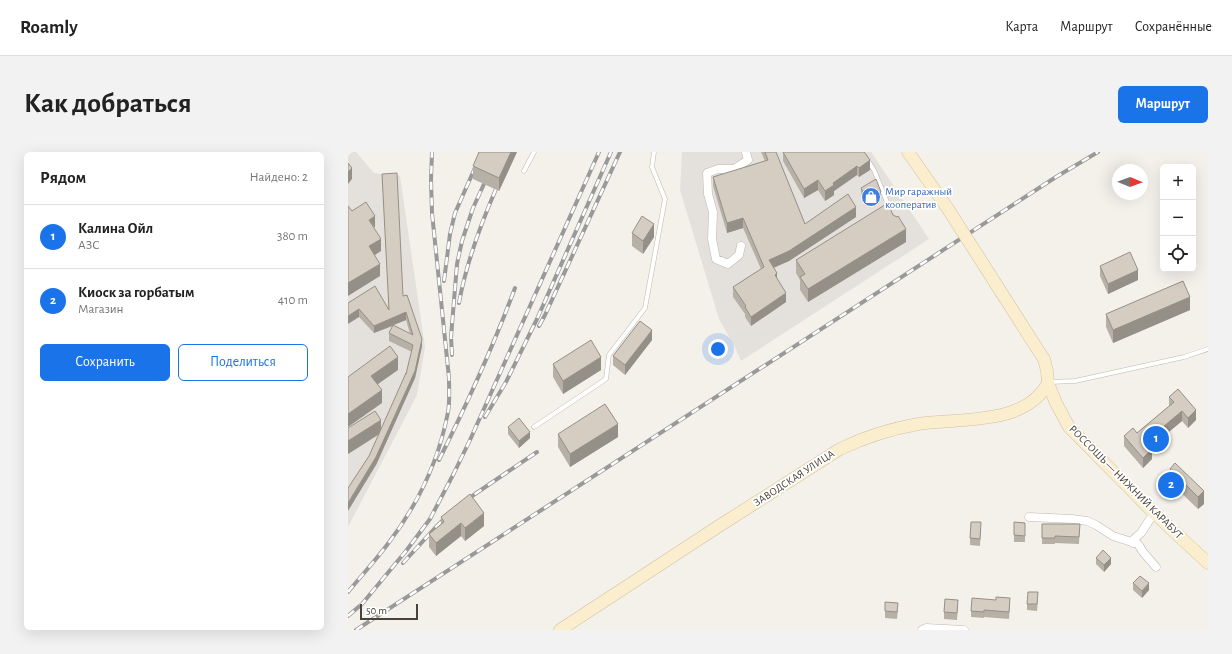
<!DOCTYPE html>
<html lang="ru">
<meta charset="utf-8">
<style>
body{margin:0;font-family:"Alegreya Sans",sans-serif;background:#f2f2f2;color:#222}
.controls{position:absolute;right:12px;top:12px;display:grid;overflow:hidden;border-radius:6px;box-shadow:0 4px 16px #0002}
.controls button{width:36px;height:36px;display:grid;place-items:center;padding:0;border:0;border-bottom:1px solid #e0e0e0;background:#fff;color:#222;font:20px sans-serif}
.compass{position:absolute;left:764px;top:12px;width:36px;height:36px;border-radius:50%;background:#fff;box-shadow:0 4px 16px #0002;rotate:91deg}
.scale{position:absolute;left:12px;bottom:10px;width:58px;box-sizing:border-box;padding-left:4px;border:2px solid #484239;border-top:0;font-size:11px;line-height:14px;white-space:nowrap;color:#484239;-webkit-text-stroke:3px #fff;paint-order:stroke}
.you{position:absolute;left:370px;top:197px;width:14px;height:14px;margin:-10px;border:3px solid #fff;border-radius:50%;background:#1a73e8;box-shadow:0 0 0 6px #1a73e833}
.badge{display:grid;place-items:center;width:26px;height:26px;border-radius:50%;background:#1a73e8;color:#fff;font-size:13px;font-weight:700}
.pin{position:absolute;translate:-50% -50%;border:2px solid #fff;box-shadow:0 1px 4px #0006}
.list{margin:0;padding:0;list-style:none}
h2{display:flex;justify-content:space-between;align-items:center;height:52px;margin:0;padding:0 16px;font-size:17px}
h2 small{font-size:13px;font-weight:400;color:#767676}
.list li{display:grid;grid-template-columns:26px 1fr auto;gap:12px;align-items:center;box-sizing:border-box;height:64px;padding:0 16px;border-top:1px solid #e0e0e0}
.list b{display:block;font-size:15px;white-space:nowrap}
.list p{margin:0;font-size:13px;white-space:nowrap;color:#767676}
.list em{font-size:13px;font-style:normal;color:#767676}
.actions{display:flex;gap:8px;padding:12px 16px}
.actions a{flex:1;padding:9px 0;border:1px solid #1a73e8;border-radius:6px;text-align:center;font-size:14px;color:#1a73e8}
.actions .main{background:#1a73e8;color:#fff}
.icon{flex:none;width:22px;height:22px;fill:none;stroke:currentColor;stroke-width:2;stroke-linecap:round;stroke-linejoin:round}
.map{position:relative;flex:none;width:860px;height:478px;overflow:hidden;border-radius:6px}
header{display:flex;align-items:center;gap:24px;box-sizing:border-box;height:56px;padding:0 20px;background:#fff;border-bottom:1px solid #e0e0e0}
header strong{font-size:19px}
nav{display:flex;gap:22px;margin-inline-start:auto;font-size:14px}
.intro{display:flex;align-items:center;justify-content:space-between;box-sizing:border-box;height:96px;padding:0 24px}
h1{margin:0;font-size:28px}
.button{padding:10px 18px;border-radius:6px;background:#1a73e8;color:#fff;font-size:14px;font-weight:700}
main{display:flex;gap:24px;padding:0 24px}
aside{flex:1;background:#fff;border-radius:6px;box-shadow:0 4px 16px #0002}
.map>svg:first-child{display:block}
</style>
<header>
<strong>Roamly</strong>
<nav><a>Карта</a><a>Маршрут</a><a>Сохранённые</a></nav>
</header>
<div class="intro"><h1>Как добраться</h1><a class="button">Маршрут</a></div>
<main>
<aside>
<h2>Рядом<small>Найдено: 2</small></h2>
<ul class="list">
<li><span class="badge">1</span><div><b>Калина Ойл</b><p>АЗС</p></div><em>380 m</em></li>
<li><span class="badge">2</span><div><b>Киоск за горбатым</b><p>Магазин</p></div><em>410 m</em></li>
</ul>
<div class="actions"><a class="main">Сохранить</a><a>Поделиться</a></div>
</aside>
<div class="map">
<svg width="860" height="478" viewBox="0 0 860 478">
<rect width="100%" height="100%" fill="#f4f1eb"/>
<g fill="#e4e0dc">
<path d="M0 0H8L26 21 52 24 77 195 69 243 0 375Z"/>
<path d="M334 0H523L581 87 393 209 387 195 371 167 332 38Z"/>
</g>
<g fill="none" stroke-linecap="round" stroke-linejoin="round">
<defs>
<g id="lane">
<path d="M514 0 526 18 541 55"/>
<path d="M176 19 186 0"/>
<path d="M702 230 727 229 836 205 860 197"/>
<path d="M186 275 258 227 261 203 297 156 317 47 304 15 306 0"/>
</g>
<g id="street">
<path d="M393 94 391 103 380 112 368 107 364 87 365 60 360 42 359 21 370 17H386L400 8 398 0"/>
<path d="M681 365 724 367 739 369 748 373 765 384 790 392 795 400 808 415"/>
<path d="M785 391 787 386 793 381 806 361"/>
<path d="M574 478 578 476 616 478"/>
</g>
<g id="secondary">
<path d="M560 0 600 57"/>
<path d="M690 198 696 207 699 219 700 231 708 251 721 275 806 361 860 411"/>
<path d="M212 478 371 374 492 297C517 285 542 277 570 272 611 266 677 274 700 231"/>
</g>
</defs>
<use href="#lane" stroke="#bfb9ae" stroke-width="5"/>
<use href="#street" stroke="#bfb9ae" stroke-width="9"/>
<use href="#secondary" stroke="#d0c19f" stroke-width="13"/>
<use href="#lane" stroke="#fff" stroke-width="4"/>
<use href="#street" stroke="#fff" stroke-width="8"/>
<use href="#secondary" stroke="#faeecf" stroke-width="12"/>
<defs>
<g id="rail">
<path d="M96 129 102 82 107 61 134 0"/>
<path d="M111 151C118 112 132 74 148 37"/>
<path d="M191 174 197 163 272 0"/>
<path d="M104 203 103 185 109 112 114 89 125 56 136 32"/>
<path d="M137 265 158 230 189 167 263 0"/>
<path d="M91 308C119 252 145 195 167 136"/>
<path d="M114 352 127 342 189 300"/>
<path d="M55 411 87 376 100 363"/>
<path d="M0 440C13 424 27 409 39 393 69 354 91 308 100 260 102 249 101 237 101 226L84 61 83 28 84 0"/>
<path d="M0 464 14 452 58 399 82 367 106 321 122 288 251 0"/>
<path d="M8 478 708 25 750 0"/>
</g>
</defs>
<use href="#rail" stroke="#999" stroke-width="4"/>
<use href="#rail" stroke="#fff" stroke-width="2.5" stroke-dasharray="8" stroke-linecap="butt"/>
<defs>
<path id="secondary-bridge" d="M600 57 690 198"/>
</defs>
<use href="#secondary-bridge" stroke="#d0c19f" stroke-width="13" stroke-linecap="butt"/>
<use href="#secondary-bridge" stroke="#faeecf" stroke-width="12"/>
</g>
<g fill="#b7b0a6" fill-rule="evenodd">
<path d="M131 0H169L151 39 125 27V14Z"/>
<path d="M413 0H428L457 72 508 65 441 109 425 115 438 150 403 174 397 165V162L385 145V135L413 117 395 76 379 81 365 34V25L417 9Z"/>
<path d="M435 0H516L522 18 511 25 509 23 486 39V43L477 49 470 38 456 46 435 9Z"/>
<path d="M34 22 55 144 74 194 67 226 28 313 21 304 31 282 0 302V276L33 278 58 222 64 200 41 189V181L45 174 26 181 11 165 0 151 41 157ZM58 168 62 182 45 173Z"/>
<path d="M513 36 533 46 519 54 513 43Z"/>
<path d="M545 63 558 90 460 150 452 138V128L448 121V108Z"/>
<path d="M284 81 306 85 295 102 284 94Z"/>
<path d="M752 114 790 128 760 142 752 124Z"/>
<path d="M842 158 765 191 758 175V162Z"/>
<path d="M304 188 277 223 265 213V204Z"/>
<path d="M205 212 253 218 215 242 205 225Z"/>
<path d="M821 245 848 268 840 276 834 269 802 295 804 307 795 316 776 294V284L789 281 821 254Z"/>
<path d="M160 275 182 286 171 296 160 282Z"/>
<path d="M210 282 270 285 222 315 210 295Z"/>
<path d="M822 317 856 339V352L850 357 822 330Z"/>
<path d="M93 365 136 374 117 389 113 384 88 404 81 395V382L93 373Z"/>
<path d="M666 370 677 371V390H666Z"/>
<path d="M694 372H732L731 392 707 391V392H694Z"/>
<path d="M633 377 632 394 622 393V386Z"/>
<path d="M748 406 763 412 756 420 748 412Z"/>
<path d="M785 431 801 438 794 446 785 438Z"/>
<path d="M690 447 689 459 679 458V452Z"/>
<path d="M662 453 661 467 636 465V466L623 465V459Z"/>
<path d="M610 455 609 468 596 467V460Z"/>
<path d="M550 458 549 467 537 466V459Z"/>
</g>
<g fill="#959087">
<path d="M163 0H169L151 39V26Z"/>
<path d="M522 8V18L511 25V16Z"/>
<path d="M509 14V23L486 39V43L477 49V39L485 31Z"/>
<path d="M4 16V27L0 32V20Z"/>
<path d="M470 28V38L456 46V37Z"/>
<path d="M533 40V46L519 54V48Z"/>
<path d="M508 55V65L441 109 421 118V108Z"/>
<path d="M27 64V76L21 68Z"/>
<path d="M395 66V76L379 81V71Z"/>
<path d="M306 72V85L295 102V89Z"/>
<path d="M558 77V90L460 150V137Z"/>
<path d="M33 87V99L21 107V94Z"/>
<path d="M32 112V124L0 144V131Z"/>
<path d="M790 118V128L760 142V132Z"/>
<path d="M429 121V131L427 123Z"/>
<path d="M438 141V150L403 174V165Z"/>
<path d="M842 145V158L765 191V178Z"/>
<path d="M11 157V165L0 172V164Z"/>
<path d="M58 160V168L26 181V174Z"/>
<path d="M304 178V188L277 223V213Z"/>
<path d="M74 187V194L67 226 28 313 0 359V351L28 305Z"/>
<path d="M50 205V218L23 237V224Z"/>
<path d="M253 205V218L215 242V229Z"/>
<path d="M34 238V251L0 275V262Z"/>
<path d="M848 258V268L840 276V266Z"/>
<path d="M834 259V269L797 300V290Z"/>
<path d="M33 268V281L0 302V289Z"/>
<path d="M270 272V285L222 315V302Z"/>
<path d="M182 280V286L171 296V289Z"/>
<path d="M804 297V307L795 316V306Z"/>
<path d="M856 339V352L850 357V345Z"/>
<path d="M136 361V374L117 389V376Z"/>
<path d="M113 371V384L88 404V391Z"/>
<path d="M763 406V412L756 420V413Z"/>
<path d="M801 431V438L794 446V439Z"/>
</g>
<g fill="#d5cdc1" stroke="#959087">
<path d="M131 0H163L151 26 125 14Z"/>
<path d="M417 0H428L457 72 500 42 508 55 441 99 421 108 429 121 427 123 438 141 403 165 397 155 398 154 385 135 416 115 395 66 379 71 365 25 420 8Z"/>
<path d="M435 0H516L522 8 511 16 509 14 485 31 486 33 477 39 470 28 456 37Z"/>
<path d="M0 11 4 16 0 20Z"/>
<path d="M49 21 55 144 59 143 74 187 67 219 28 305 0 351V336L21 304 58 221V222L65 193 41 181 45 173 65 183 58 160 26 174 11 157 0 164V151L27 134 41 158 34 22Z"/>
<path d="M528 27 533 40 519 48 513 36Z"/>
<path d="M18 50 27 64 21 68 33 87 21 94 32 112 0 131V54L4 59Z"/>
<path d="M540 51 545 63 549 65 550 64 558 77 460 137 452 125 457 122 448 108Z"/>
<path d="M294 64 306 72 295 89 284 81Z"/>
<path d="M782 100 790 118 760 132 752 114Z"/>
<path d="M835 129 842 145 765 178 758 162Z"/>
<path d="M292 169 304 178 277 213 265 204Z"/>
<path d="M243 188 253 205 215 229 205 212Z"/>
<path d="M42 194 50 205 23 224 34 238 0 262V225Z"/>
<path d="M830 237 848 258 840 266 834 259 797 290 804 297 795 306 776 284 785 276 789 281 826 250 821 245Z"/>
<path d="M257 252 270 272 222 302 210 282Z"/>
<path d="M27 259 33 268 0 289V276Z"/>
<path d="M171 266 182 280 171 289 160 275Z"/>
<path d="M827 311 856 339 850 345 822 317Z"/>
<path d="M122 342 136 361 117 376 113 371 88 391 81 382 96 370 93 365Z"/>
<path d="M623 370H633L632 387 622 386Z"/>
<path d="M666 370 677 371V384L666 383Z"/>
<path d="M694 372H732L731 385 707 384V386H694Z"/>
<path d="M755 398 763 406 756 413 748 406Z"/>
<path d="M792 424 801 431 794 439 785 431Z"/>
<path d="M680 440H690L689 452H679Z"/>
<path d="M648 445 662 446 661 460 636 458V460L623 459 624 446 648 448Z"/>
<path d="M597 447 610 448 609 461 596 460Z"/>
<path d="M537 450 550 451 549 460 537 459Z"/>
</g>
<defs>
<symbol id="shop-disc" viewBox="-11 -11 22 22"><circle r="9.5" fill="#3f7fe0" stroke="#fff"/><path d="M-5-2.5h2.3a2.7 3.5 0 0 1 5.4 0H5L5.5 6h-11ZM-1.5-2.5h3a1.5 2.3 0 0 0-3 0Z" fill="#fff"/></symbol>
</defs>
<g fill-rule="evenodd">
<use href="#shop-disc" x="512" y="34" width="22" height="22"/>
</g>
<g text-anchor="middle" dominant-baseline="central" stroke-width="3.5" stroke-linejoin="round" paint-order="stroke">
<g font-size="11" fill="#366cbe" stroke="#fff" text-anchor="start">
<text x="537" y="39">Мир гаражный<tspan x="537" dy="13">кооператив</tspan></text>
</g>
<g font-size="11" fill="#484239" stroke="#fff">
<text transform="translate(446 326) rotate(-33)">ЗАВОДСКАЯ УЛИЦА</text>
<text transform="translate(778 330) rotate(45)">РОССОШЬ — НИЖНИЙ КАРАБУТ</text>
</g>
</g>
</svg>
<div class="controls">
<button>+</button>
<button>−</button>
<button><svg class="icon" aria-label="locate" viewBox="0 0 24 24"><circle cx="12" cy="12" r="6"/><path d="M12 2v4M12 18v4M2 12h4M18 12h4"/></svg></button>
</div>
<svg class="compass" viewBox="-18 -18 36 36"><path d="M0-13l5 13h-10z" fill="#e53935"/><path d="M0 13l5-13h-10z" fill="#767676"/></svg>
<div class="scale">50 m</div>
<div class="you"></div>
<div class="pin badge" style="left:808px;top:287px">1</div>
<div class="pin badge" style="left:823px;top:333px">2</div>
</div>
</main>
